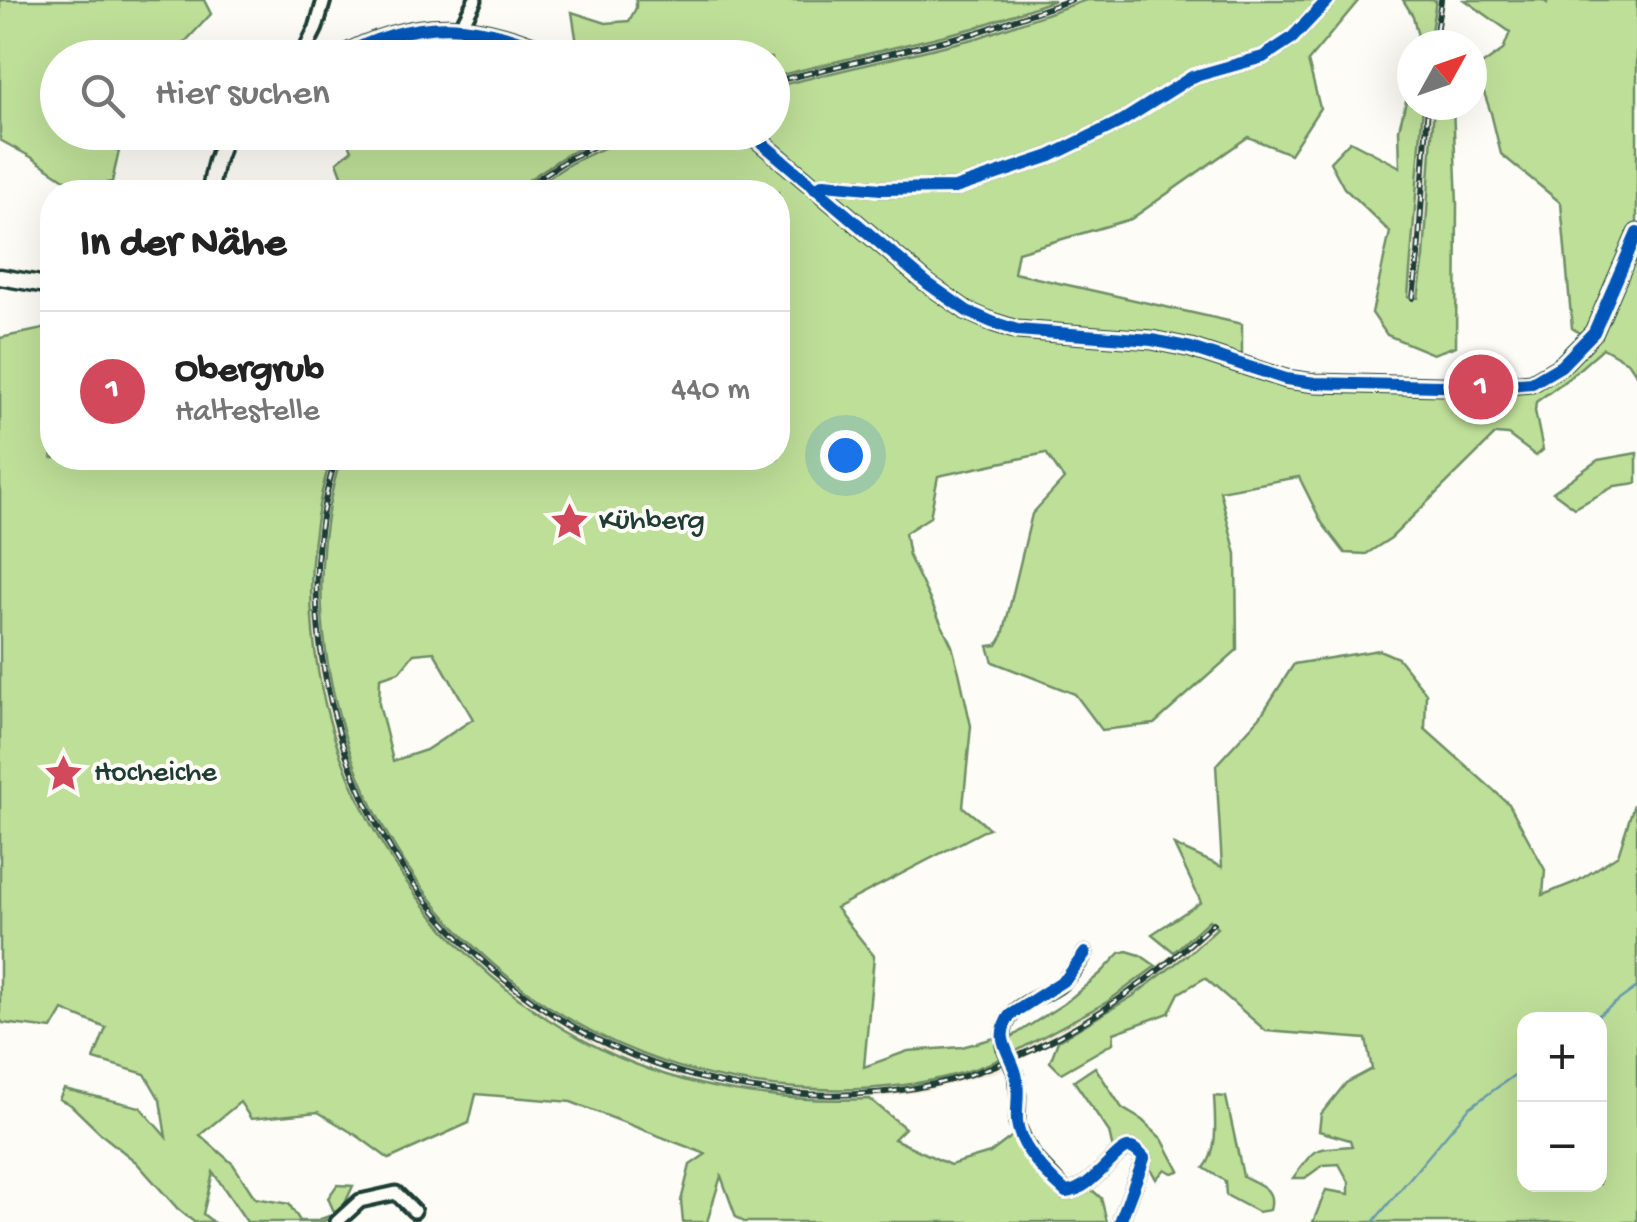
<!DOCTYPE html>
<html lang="de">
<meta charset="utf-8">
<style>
body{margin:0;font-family:"Gochi Hand",sans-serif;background:#f2f2f2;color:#222}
.controls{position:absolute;right:30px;bottom:30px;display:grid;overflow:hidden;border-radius:20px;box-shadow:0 10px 40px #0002}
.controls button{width:90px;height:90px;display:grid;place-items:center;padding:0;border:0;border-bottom:2px solid #e0e0e0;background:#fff;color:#222;font:50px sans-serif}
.compass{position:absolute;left:1397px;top:30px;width:90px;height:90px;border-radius:50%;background:#fff;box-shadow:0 10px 40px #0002;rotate:50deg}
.you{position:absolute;left:845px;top:455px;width:35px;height:35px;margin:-25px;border:8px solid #fff;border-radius:50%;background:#1a73e8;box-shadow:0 0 0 15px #1a73e833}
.badge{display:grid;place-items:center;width:65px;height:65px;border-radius:50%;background:#d1495b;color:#fff;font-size:32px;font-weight:700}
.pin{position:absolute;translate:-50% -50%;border:5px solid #fff;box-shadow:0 2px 10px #0006}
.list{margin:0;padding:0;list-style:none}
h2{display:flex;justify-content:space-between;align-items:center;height:130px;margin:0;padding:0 40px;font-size:42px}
h2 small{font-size:32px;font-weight:400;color:#767676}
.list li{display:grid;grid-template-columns:65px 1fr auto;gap:30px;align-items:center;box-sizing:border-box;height:160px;padding:0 40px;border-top:2px solid #e0e0e0}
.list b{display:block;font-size:38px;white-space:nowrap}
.list p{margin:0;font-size:32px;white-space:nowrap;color:#767676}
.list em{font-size:32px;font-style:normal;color:#767676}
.icon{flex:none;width:55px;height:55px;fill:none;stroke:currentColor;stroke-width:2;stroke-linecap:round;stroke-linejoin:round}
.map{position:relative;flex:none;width:1637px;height:1222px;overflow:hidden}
.search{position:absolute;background:#fff;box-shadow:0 10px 40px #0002;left:40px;top:40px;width:750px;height:110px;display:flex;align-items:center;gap:25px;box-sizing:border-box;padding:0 35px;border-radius:55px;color:#767676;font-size:38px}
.panel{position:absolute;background:#fff;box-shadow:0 10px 40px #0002;left:40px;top:180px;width:750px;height:290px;border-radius:40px}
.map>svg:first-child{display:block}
</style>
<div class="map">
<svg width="1637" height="1222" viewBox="0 0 1637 1222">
<rect width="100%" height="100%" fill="#fdfcf7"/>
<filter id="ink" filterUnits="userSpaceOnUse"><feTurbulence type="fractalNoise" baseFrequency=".01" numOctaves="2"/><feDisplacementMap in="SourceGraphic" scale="20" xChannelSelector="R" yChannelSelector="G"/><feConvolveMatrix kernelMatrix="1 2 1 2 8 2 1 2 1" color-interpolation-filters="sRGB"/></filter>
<g filter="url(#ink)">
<g fill="#f7ecdb">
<path d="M1055 0H1086L977 38 773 87V77L974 28Z"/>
<path d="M1423 105H1433L1423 256 1418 298 1408 297 1413 255Z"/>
<path d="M609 133H636L571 163 527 192H510L566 155Z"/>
<path d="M331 458H341L325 526 321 611 325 658 348 748 364 788 396 849 448 921 509 979 543 1004 611 1043 682 1068 768 1087 847 1090 878 1088 924 1081 993 1062 1035 1042 1080 1018 1127 988 1184 944 1210 920 1217 927 1191 952 1133 996 1085 1027 997 1072 926 1091 879 1098 847 1100 767 1097 679 1077 606 1051 537 1012 503 987 440 927 387 854 355 792 338 751 326 706 315 659 311 611 315 525Z"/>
</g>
<g fill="#bedf98" stroke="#6e8e66" stroke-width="2.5" fill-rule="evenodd">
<path d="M0 0H204L211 14 171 57 58 58V132L123 133 112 182 78 188 31 157 0 140Z"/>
<path d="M636 0H1055L974 28 773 77 772 58 586 57 577 44 572 12 606 23 629 21 636 8Z"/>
<path d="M1086 0H1359L1308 61 1320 108 1290 154 1248 137 1131 219 1018 252 1014 273 1242 324V365L1286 380 1532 383 1589 339 1572 328 1561 203 1501 154 1491 113 1476 69 1503 50 1510 32 1465 0H1542L1547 3V0H1637V375L1629 363 1603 348 1569 378 1536 402 1535 411 1543 450 1536 456 1508 435 1496 434 1391 538 1366 554 1345 553 1322 523 1299 477 1220 491 1236 554 1237 650 1154 724 1102 730 1075 694 993 662 988 646 997 645 1003 635 1032 514 1064 479 1046 453 938 476 930 517 905 533 909 556 952 646 959 672 971 726 963 807 989 828 836 908 874 956 864 1067 908 1051 962 1047 998 1037 1005 1057C941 1086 866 1093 797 1088 581 1075 397 929 340 719 316 632 314 544 341 458H778V192H527L571 163 636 133 772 132 773 87 977 38ZM434 652 473 719 426 750 393 761 379 704 380 678 399 672 414 654Z"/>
<path d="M1403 0H1436L1429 45H1420L1413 16Z"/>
<path d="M1412 77V105H1423L1408 297 1418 298 1424 257 1434 105H1453L1457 205 1456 346 1433 354 1387 335 1372 313 1390 232 1344 188 1330 162 1350 141 1400 167 1399 129Z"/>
<path d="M344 133H609L566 155 510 192H330L346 186 337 162 352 150Z"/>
<path d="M52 327V458H331C259 689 390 949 605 1051 686 1090 781 1103 870 1099L905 1128 894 1139 950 1165 990 1153 1019 1131C1037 1156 1054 1199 1091 1189L1101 1198 1107 1222H744L736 1217 721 1176 707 1222H683L681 1201 690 1165 706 1154 571 1102 476 1094 469 1123 389 1159 359 1137 318 1112 251 1119 240 1102 200 1135 233 1164 255 1198 289 1204 300 1221H315L335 1214 328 1198 337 1185 353 1186 340 1214 322 1222H247L213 1172 203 1214 213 1222H194L178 1209 136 1162 101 1134 71 1105 59 1099 64 1089 140 1107 166 1137 160 1100 145 1074 94 1059 106 1028 63 1010 52 1029 3 1023 0 1020V338Z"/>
<path d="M1637 453V483L1615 486 1575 508 1553 492 1598 460Z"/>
<path d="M1379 650 1398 658 1426 693 1425 729 1509 804 1545 870 1543 895 1578 881 1618 855 1634 804 1637 821V1222H1313L1326 1190 1349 1194V1182L1339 1164 1323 1165 1305 1178H1293C1318 1144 1312 1150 1352 1146L1350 1140 1319 1131 1321 1114 1346 1083 1372 1069 1366 1039 1266 1031 1205 978 1179 993 1169 1013 1114 1033 1113 1043 1061 1073 1050 1062 1058 1041 1133 996 1191 952 1217 928 1209 920 1174 952 1152 934 1201 902 1174 845 1222 867 1216 765 1260 717 1294 664ZM1524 1020H1600V1184H1524Z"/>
<path d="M1127 951 1140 955 1156 966 1107 1002 1009 1055 1006 1047 1010 1038 1065 1003 1101 973 1120 953Z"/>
<path d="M1095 1067 1122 1108 1142 1120 1162 1139 1179 1171 1172 1173 1165 1169 1156 1179 1146 1161 1123 1145 1113 1150 1109 1132 1074 1081Z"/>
<path d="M1214 1096 1226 1097 1243 1176C1260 1185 1276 1188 1270 1210L1258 1212 1226 1195 1225 1181 1204 1168C1219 1150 1215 1119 1214 1096Z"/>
</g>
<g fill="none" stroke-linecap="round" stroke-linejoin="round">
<g stroke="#6b9bad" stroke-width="2.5">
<path d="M1592 1020 1637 987"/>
<path d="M1373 1222 1469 1108 1524 1068"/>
</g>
<defs>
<g id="minor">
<path d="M461 27 475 0"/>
<path d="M301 58 316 28 324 0"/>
<path d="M815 189 824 184 881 189 955 188 1050 156 1122 121 1192 77 1263 57 1292 38 1328 0"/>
<path d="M1004 1046C996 1008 1035 1002 1059 985 1070 977 1078 964 1085 953"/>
<path d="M1016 1074 1018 1096 1017 1124 1024 1141 1036 1160 1066 1192C1094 1190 1118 1144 1131 1148 1136 1149 1141 1155 1144 1158L1141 1167 1120 1222"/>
<path d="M337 1222 360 1201 396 1193 414 1211"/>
</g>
<g id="tertiary">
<path d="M337 58C420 13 479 21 562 58"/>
<path d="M749 132 927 283 967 311 992 322 1017 330 1152 340 1191 348 1286 379 1315 383 1481 387 1532 383 1561 366 1594 332 1637 233"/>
<path d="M210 192C213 170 217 152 229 132"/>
<path d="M0 277 52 286"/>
</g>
</defs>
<use href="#minor" stroke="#1f3d34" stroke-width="19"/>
<use href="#tertiary" stroke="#1f3d34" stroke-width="21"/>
<use href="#minor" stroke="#fdfcf7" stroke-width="11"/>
<use href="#tertiary" stroke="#fdfcf7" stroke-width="14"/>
<defs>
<g id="rail">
<path d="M1434 45 1441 0"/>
<path d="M772 82 975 33 1071 0"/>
<path d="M518 192 568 159 623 132"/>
<path d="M1413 298 1418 256 1428 105"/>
<path d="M336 458C309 544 311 630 335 718 400 960 628 1113 876 1093 1005 1083 1121 1009 1213 923"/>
</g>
</defs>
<use href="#rail" stroke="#1f3d34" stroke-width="6"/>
<use href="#rail" stroke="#fdfcf7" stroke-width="2.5" stroke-dasharray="8" stroke-linecap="butt"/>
<defs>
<path id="minor-bridge" d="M1004 1046 1016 1074"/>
</defs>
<use href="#minor-bridge" stroke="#1f3d34" stroke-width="19" stroke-linecap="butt"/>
<use href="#minor-bridge" stroke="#fdfcf7" stroke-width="11"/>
<defs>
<g id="cycleway">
<path d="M337 58C420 13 479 21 562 58"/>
<path d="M749 132 927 283 967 311 992 322 1017 330 1152 340 1191 348 1286 379 1315 383 1481 387 1532 383 1561 366 1594 332 1637 233"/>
<path d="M815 189 824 184 881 189 955 188 1050 156 1122 121 1192 77 1263 57 1292 38 1328 0"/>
<path d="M1085 953 1066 979 1010 1015C993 1039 1010 1051 1016 1074 1020 1090 1016 1106 1017 1121 1019 1147 1048 1176 1066 1192 1094 1190 1118 1144 1131 1148 1136 1149 1141 1155 1144 1158L1141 1167 1120 1222"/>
</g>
</defs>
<use href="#cycleway" stroke="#fdfcf7" stroke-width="19"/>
<use href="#cycleway" stroke="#0057b8" stroke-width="12"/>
</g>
</g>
<defs>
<symbol id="sight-bare" viewBox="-9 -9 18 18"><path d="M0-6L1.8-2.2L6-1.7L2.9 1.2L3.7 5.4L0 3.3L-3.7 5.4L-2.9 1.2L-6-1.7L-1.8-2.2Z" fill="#d1495b" stroke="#fdfcf7" stroke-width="2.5" paint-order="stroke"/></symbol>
</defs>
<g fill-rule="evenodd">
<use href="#sight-bare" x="542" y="494" width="55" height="55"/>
<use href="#sight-bare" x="36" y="746" width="55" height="55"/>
</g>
<g text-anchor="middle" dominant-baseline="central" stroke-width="8" stroke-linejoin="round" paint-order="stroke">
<g font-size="30" fill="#1f3d34" stroke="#fdfcf7" text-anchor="start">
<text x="599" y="522">Kühberg</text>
<text x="94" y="774">Hocheiche</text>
</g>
</g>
</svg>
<div class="controls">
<button>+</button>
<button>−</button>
</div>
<svg class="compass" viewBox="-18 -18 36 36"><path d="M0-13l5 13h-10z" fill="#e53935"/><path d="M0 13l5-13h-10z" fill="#767676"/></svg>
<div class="you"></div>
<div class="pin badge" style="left:1481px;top:387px">1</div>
<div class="search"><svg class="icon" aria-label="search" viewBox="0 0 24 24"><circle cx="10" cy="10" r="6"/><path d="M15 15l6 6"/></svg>Hier suchen</div>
<section class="panel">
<h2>In der Nähe<small></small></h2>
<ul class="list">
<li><span class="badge">1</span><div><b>Obergrub</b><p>Haltestelle</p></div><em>440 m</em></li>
</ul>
</section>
</div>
